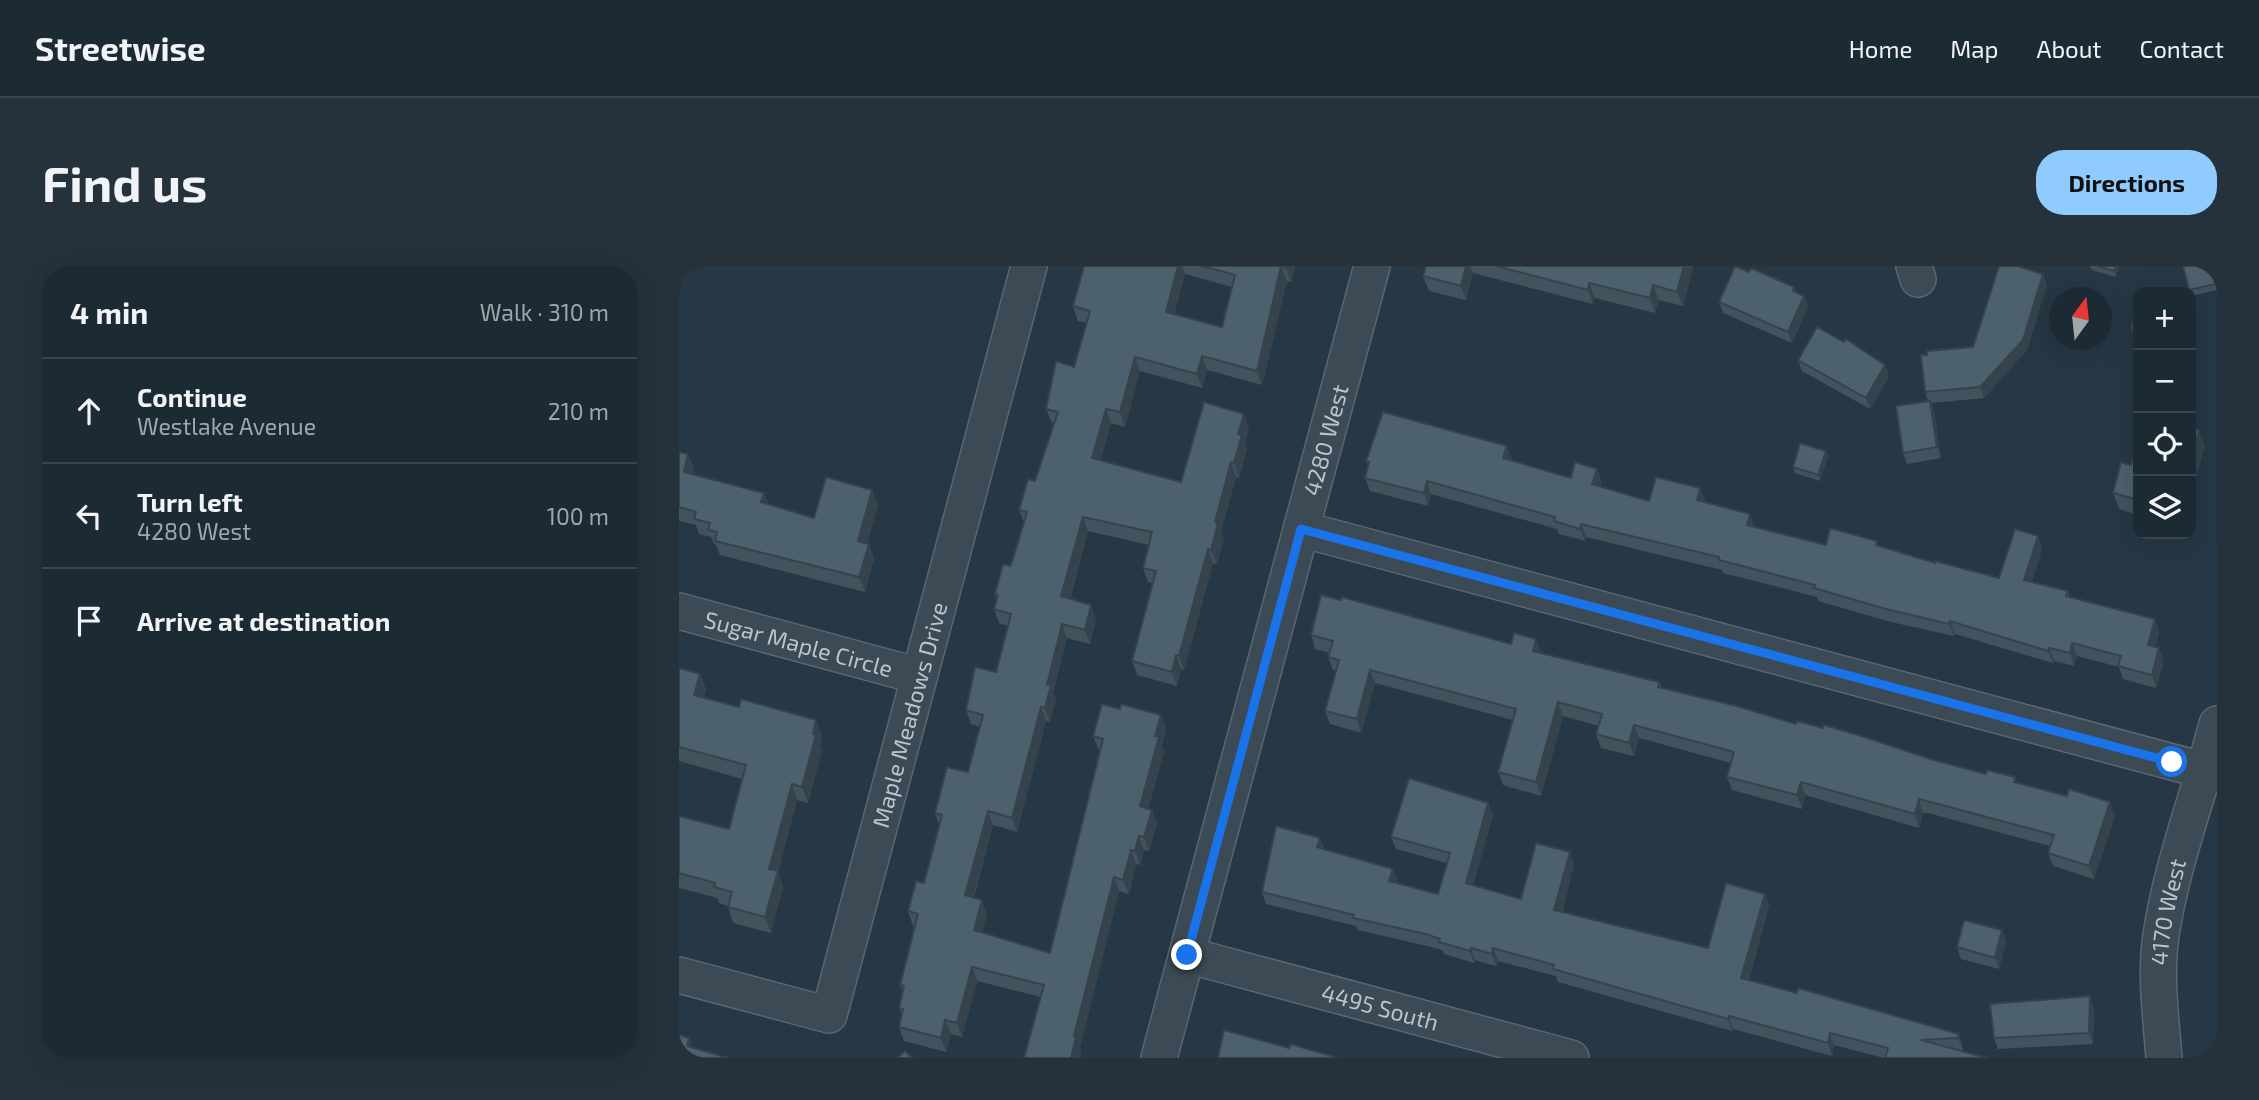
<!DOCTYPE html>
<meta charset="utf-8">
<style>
body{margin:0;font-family:"Exo 2",sans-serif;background:#25323c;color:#f1f3f6}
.controls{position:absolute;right:21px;top:21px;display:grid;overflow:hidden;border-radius:14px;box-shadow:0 7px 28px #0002}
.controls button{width:63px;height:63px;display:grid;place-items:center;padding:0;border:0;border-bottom:2px solid #3a464f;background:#1c2a34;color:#f1f3f6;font:35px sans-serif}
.compass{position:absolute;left:1370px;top:21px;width:63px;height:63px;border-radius:50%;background:#1c2a34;box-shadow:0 7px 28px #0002;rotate:15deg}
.stop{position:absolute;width:21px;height:21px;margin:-16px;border:5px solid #1a73e8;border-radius:50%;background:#fff}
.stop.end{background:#1a73e8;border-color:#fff;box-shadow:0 2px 7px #0008}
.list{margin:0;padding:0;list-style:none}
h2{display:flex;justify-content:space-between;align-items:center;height:91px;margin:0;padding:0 28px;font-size:30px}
h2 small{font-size:23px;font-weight:400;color:#a0a7ac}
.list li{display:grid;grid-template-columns:46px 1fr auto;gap:21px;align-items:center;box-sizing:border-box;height:105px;padding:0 28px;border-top:2px solid #3a464f}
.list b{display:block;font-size:26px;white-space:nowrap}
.list p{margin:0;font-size:23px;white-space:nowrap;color:#a0a7ac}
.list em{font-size:23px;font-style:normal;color:#a0a7ac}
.icon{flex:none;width:38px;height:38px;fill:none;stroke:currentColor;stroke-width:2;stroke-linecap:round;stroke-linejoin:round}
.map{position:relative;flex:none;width:1538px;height:792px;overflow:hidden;border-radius:28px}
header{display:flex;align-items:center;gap:42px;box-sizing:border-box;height:98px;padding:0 35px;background:#1c2a34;border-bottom:2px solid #3a464f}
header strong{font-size:33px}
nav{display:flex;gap:38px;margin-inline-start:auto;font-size:24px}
.intro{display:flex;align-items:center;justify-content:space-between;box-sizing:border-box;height:168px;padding:0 42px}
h1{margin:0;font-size:49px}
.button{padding:18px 32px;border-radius:28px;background:#8fcbfc;color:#111;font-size:24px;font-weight:700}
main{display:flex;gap:42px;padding:0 42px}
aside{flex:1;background:#1c2a34;border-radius:28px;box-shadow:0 7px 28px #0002}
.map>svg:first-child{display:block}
</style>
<header>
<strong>Streetwise</strong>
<nav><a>Home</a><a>Map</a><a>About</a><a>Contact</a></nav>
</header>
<div class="intro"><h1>Find us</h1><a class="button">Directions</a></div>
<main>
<aside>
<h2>4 min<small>Walk · 310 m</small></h2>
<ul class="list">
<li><svg class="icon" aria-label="ahead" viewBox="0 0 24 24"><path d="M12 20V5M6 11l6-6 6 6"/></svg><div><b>Continue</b><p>Westlake Avenue</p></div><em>210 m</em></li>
<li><svg class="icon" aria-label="left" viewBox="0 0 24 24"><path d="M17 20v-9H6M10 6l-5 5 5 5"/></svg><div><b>Turn left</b><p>4280 West</p></div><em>100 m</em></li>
<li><svg class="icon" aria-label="arrive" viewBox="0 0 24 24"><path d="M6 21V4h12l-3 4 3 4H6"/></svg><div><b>Arrive at destination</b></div></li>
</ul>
</aside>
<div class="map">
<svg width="1538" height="792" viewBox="0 0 1538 792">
<rect width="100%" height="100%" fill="#263845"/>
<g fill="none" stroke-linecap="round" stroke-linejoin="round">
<defs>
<g id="street">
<path d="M1235 0 1239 13"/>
<path d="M622 263 1538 508"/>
<path id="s1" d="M0 345 240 410"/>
<path id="s2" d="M508 689 892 792"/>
<path id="s3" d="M0 709 150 749 350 0"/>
<path id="s4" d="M480 792 693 0"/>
<path id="s5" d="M1485 792C1482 752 1476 710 1482 669 1493 597 1520 529 1538 458"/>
</g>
</defs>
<use href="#street" stroke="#5a6772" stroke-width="38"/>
<use href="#street" stroke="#3b4a54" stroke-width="35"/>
</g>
<g fill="#42535e" fill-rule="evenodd">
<path d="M427 0H616L612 16 608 15 583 119 528 104 523 122 461 105 446 161 432 157 421 195 502 216 570 162 566 177 568 183 560 212 557 211 542 265 545 272 538 298 534 297 505 404 502 403 498 420 458 409 453 395 474 317 469 316 464 302 470 279 409 265 391 333 417 353 411 378 388 372 374 427 377 433 371 456 367 455 338 566 314 559 295 631 308 648 303 666 371 687 421 485 420 484 414 470 441 443 482 449 487 463 483 479 485 486 469 543 473 544 478 558 470 585 465 584 461 599 457 598 450 628 440 625 401 781 402 785 401 792H345L362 731 298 715 283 771 272 768 267 786 225 775 220 761 223 750 220 742 224 726 221 719 236 660H234L229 645 245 617 260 559 256 547 289 506 301 461 292 458 287 444 317 406 329 360 320 357 315 343 318 333 316 328 334 293 345 257 340 244 356 215 375 157H373L367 143 395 101 408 57 399 55 394 40ZM506 8 553 21 543 61 495 48Z"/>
<path d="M747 0H1014V1L1004 40 980 34 976 47 916 32 914 38 794 7 787 34 750 25 744 10Z"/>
<path d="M1411 0H1440L1437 11 1413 4Z"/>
<path d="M1504 0H1533L1538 24 1512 30Z"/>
<path d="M1070 6 1115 21 1117 26 1125 30 1129 41 1113 77 1044 47 1040 36Z"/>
<path d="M1368 19 1348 84 1305 132 1252 137 1255 146 1262 192 1228 198 1224 187 1249 135 1246 126 1294 81Z"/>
<path d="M1459 36V74L1456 73 1452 62Z"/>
<path d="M1119 94 1206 99 1210 110 1191 143 1123 105Z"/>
<path d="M1459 176V249L1440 243 1434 227 1452 199Z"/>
<path d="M828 180 832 194 892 212 923 216 921 220 970 235 1021 222 1026 236 1075 261 1147 279 1200 280 1256 297 1320 312 1363 283 1353 316 1389 325 1391 331 1476 353 1480 366 1476 381 1485 395 1477 422 1444 413 1440 401 1398 390 1395 400 1375 395 1374 397 1276 368 1275 370 1212 356 1139 335 1138 331 1044 307 1043 304 907 271 906 275 880 268 878 263 752 228 749 240 691 225 686 212 689 200 687 195Z"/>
<path d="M1147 185 1149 190 1141 215 1116 207 1114 201Z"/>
<path d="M0 186 9 188 15 203 13 208 85 227 89 238 135 252 193 224 199 239 188 277 190 278 195 293 186 326 41 289 37 279 35 278 32 271 20 268 17 259 0 255Z"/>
<path d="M632 369 832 378 857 373 862 387 980 416 983 422 1338 516 1436 550 1415 613 1374 600 1369 587 1371 580 1249 547H1244L1240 562 1126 529 1123 543 1053 524 1048 511 1052 497 960 472 955 490 922 482 917 468 920 460 884 450 862 530 824 519 819 506 834 454 696 417 682 467 651 458 646 445 657 405 654 404 649 391 651 387 636 383Z"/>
<path d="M0 402 21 408 27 424 24 431 60 441 137 454 143 470 141 480 143 485 129 537 118 534 99 606 104 621 92 667 54 657 49 640 40 637 38 632 0 622V550L50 563 63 513 0 495Z"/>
<path d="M809 537 814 549 794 619 842 633 891 586 895 598 883 646 1029 682 1086 628 1090 640 1070 714 1280 768 1284 780V784L1281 785 1308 792H1205L1155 779 1153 790 1054 763 1053 765 879 716 877 710 819 695 817 700 796 694 795 697 765 688 763 684 752 681 679 664 677 660 587 638 583 626 641 572 645 583 714 603 718 615V617L759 628 768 597 717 583 712 571Z"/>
<path d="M1323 664 1327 676 1320 703 1282 693 1278 681Z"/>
<path d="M1415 741 1414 778 1319 783 1315 772Z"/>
</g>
<g fill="#36434c">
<path d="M499 0H503L506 8 492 60 487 46Z"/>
<path d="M602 0 608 15 583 119 578 105Z"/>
<path d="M607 0H616L612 16 607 2Z"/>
<path d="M787 0H791L794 7 787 34 782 20Z"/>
<path d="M1005 0 1014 1 1004 40 998 26Z"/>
<path d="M1437 0H1440L1437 11 1435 5Z"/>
<path d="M1364 8 1368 19 1348 84 1305 132 1301 121Z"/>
<path d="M910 17 916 32 914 38 909 24Z"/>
<path d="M974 19 980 34 976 47 971 32Z"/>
<path d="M1125 30 1129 41 1113 77 1109 66Z"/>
<path d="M1512 48 1514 55 1512 63Z"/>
<path d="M523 90 528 104 523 122 518 108Z"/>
<path d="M456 91 461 105 446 161 441 146Z"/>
<path d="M1206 99 1210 110 1191 143 1187 132Z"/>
<path d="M1251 135 1255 146 1262 192 1258 181Z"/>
<path d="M427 143 432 157 418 207 413 192Z"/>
<path d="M565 148 570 162 566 177 568 183 560 212 555 197 559 168Z"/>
<path d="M1520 164 1526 180 1512 231V193Z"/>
<path d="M828 180 833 193 829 204 824 192Z"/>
<path d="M1147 185 1149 190 1141 215 1139 209Z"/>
<path d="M9 188 15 203 10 220 5 206Z"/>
<path d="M552 196 557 211 542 265 545 272 538 298 532 284 536 256Z"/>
<path d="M918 203 923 216 918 231 913 218Z"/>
<path d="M748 215 752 228 749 240 745 227Z"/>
<path d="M1021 222 1026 235 1023 247 1018 234Z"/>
<path d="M193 224 199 239 185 290 179 275Z"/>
<path d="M85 227 90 241 82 236Z"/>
<path d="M1071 248 1076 261 1068 259Z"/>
<path d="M404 251 409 265 387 345 382 330Z"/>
<path d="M902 258 907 271 906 275 901 263Z"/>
<path d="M1359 270 1363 283 1349 327 1345 314Z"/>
<path d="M190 278 195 293 186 326 180 311Z"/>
<path d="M529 283 534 297 505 404 500 390Z"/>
<path d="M412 339 417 353 411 378 406 364Z"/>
<path d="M1476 353 1480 366 1473 392 1469 379Z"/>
<path d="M1271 355 1276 368 1275 370 1270 358Z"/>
<path d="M383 358 388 372 374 427 377 433 371 456 366 442 368 419Z"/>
<path d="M857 373 862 386 859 399 854 385Z"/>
<path d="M1393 377 1398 390 1395 400 1391 387Z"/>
<path d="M1370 382 1375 395 1374 397 1369 385Z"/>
<path d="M1480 382 1485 395 1477 422 1473 409Z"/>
<path d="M497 389 502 403 498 420 493 406Z"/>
<path d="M691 404 696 417 682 467 678 453Z"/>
<path d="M21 408 27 424 21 445 15 429Z"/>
<path d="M879 436 884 450 862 530 857 516Z"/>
<path d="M362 441 367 455 338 566 333 552Z"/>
<path d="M482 449 487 463 483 479 485 486 466 555 461 540Z"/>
<path d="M137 454 143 470 141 480 143 485 129 537 123 521Z"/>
<path d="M955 459 960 472 955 490 950 477Z"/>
<path d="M1122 516 1126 529 1123 543 1118 529Z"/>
<path d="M113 518 118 534 99 606 104 621 92 667 86 651 90 603Z"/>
<path d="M1240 533 1244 547 1240 562 1236 548Z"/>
<path d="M1431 536 1436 550 1415 613 1410 600Z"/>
<path d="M809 537 814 549 791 629 787 617Z"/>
<path d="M473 544 478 558 470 585 465 571Z"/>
<path d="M309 545 314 559 291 643 286 629Z"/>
<path d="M460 570 465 584 461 599 456 585Z"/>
<path d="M641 572 645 584 638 581Z"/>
<path d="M452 584 457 598 450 628 444 614Z"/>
<path d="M891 586 895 598 880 656 875 644Z"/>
<path d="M714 603 718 615 715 628 710 615Z"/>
<path d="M435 611 440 625 401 781 402 785 401 792H392L395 770Z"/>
<path d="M1086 628 1090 640 1067 724 1062 712Z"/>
<path d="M303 634 308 648 300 678 295 664Z"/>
<path d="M1323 664 1327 676 1320 703 1316 692Z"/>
<path d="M792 682 796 694 795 697 791 685Z"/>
<path d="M814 682 819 695 817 700 813 688Z"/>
<path d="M293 701 298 715 283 771 278 757Z"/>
<path d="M1411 730 1415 741 1414 778 1410 767Z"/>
<path d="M1050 750 1054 763 1053 765 1049 753Z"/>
<path d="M266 754 272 768 267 786 262 772Z"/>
<path d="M1151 767 1155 779 1153 790 1149 777Z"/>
<path d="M1280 768 1284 780V784L1279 772Z"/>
<path d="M10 772 16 788 8 780Z"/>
</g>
<g fill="#4d606d" stroke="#36434c" stroke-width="2">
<path d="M405 0H499L487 46 543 61 556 9 523 0H607V2L602 0 578 105 523 90 518 108 456 91 441 146 427 143 413 192 502 216 525 136 565 148 559 168 563 169 555 197 552 196 536 256 539 257 532 284 529 283 500 390 497 389 493 406 453 395 477 305 464 302 473 266 404 251 382 330 412 339 406 364 383 358 368 419H372L366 442 362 441 333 552 309 545 286 629 303 634 295 664 371 687 424 473 414 470 423 438 441 443 442 438 482 449 476 470 480 471 461 540 473 544 465 571 460 570 456 585 452 584 444 614 435 611 395 770 397 771 392 792H345L365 719 293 701 278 757 266 754 262 772 220 761 224 743 220 742 225 720 221 719 239 648 229 645 237 615 245 617 263 549 256 547 268 501 289 506 304 449 287 444 296 401 317 406 332 348 315 343 319 329 316 328 324 298 331 300 334 293 348 246 340 244 349 213 356 215 379 146 367 143 377 95 395 101 411 45 394 40Z"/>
<path d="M747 0H787L782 20 744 10Z"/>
<path d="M817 0H1005L998 26 974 19 971 32 910 17 909 24Z"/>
<path d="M1056 0 1070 6 1072 2 1115 21 1114 25 1125 30 1109 66 1040 36Z"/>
<path d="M1320 0H1338L1364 8 1344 74 1301 121 1246 126 1242 89H1248V85L1294 81Z"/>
<path d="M1418 0H1437L1435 5Z"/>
<path d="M1504 0H1532L1536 18 1510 24Z"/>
<path d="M1459 36V64L1452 62Z"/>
<path d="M1138 61 1165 76 1167 73 1206 99 1187 132 1119 94Z"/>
<path d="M1459 88V104L1456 103Z"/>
<path d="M1251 135 1258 181 1224 187 1217 140Z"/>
<path d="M704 146 828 180 824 192 892 212 896 196 918 203 913 218 970 235 977 211 1021 222 1018 234 1071 248 1068 259 1147 279 1151 262 1198 275 1197 279 1256 297V295L1320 312 1336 263 1359 270 1345 314 1389 325 1387 330 1476 353 1469 379 1480 382 1473 409 1439 400 1442 390 1393 377 1391 387 1370 382 1369 385 1271 355 1270 358 1207 343 1135 322 1136 319 1040 294V291L902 258 901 263 875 255 876 251 748 215 745 227 686 212 690 196 687 195Z"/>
<path d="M1512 162 1520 164 1512 193Z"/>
<path d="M1459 176V234L1434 227 1442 196 1452 199Z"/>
<path d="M1121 177 1147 185 1139 209 1114 201Z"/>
<path d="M0 186 9 188 5 206 85 227 82 236 135 252 147 211 193 224 179 275 190 278 180 311 36 275 38 266 29 264 31 257 15 253 17 246 0 241Z"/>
<path d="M642 329 662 334 663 331 832 378 835 367 857 373 854 385 980 416 979 421 1058 440 1117 458 1118 455 1144 462 1145 459 1176 468 1255 494 1307 508 1308 504 1336 511 1335 516 1388 530 1390 523 1431 536 1410 600 1369 587 1375 569 1244 534 1240 533 1236 548 1122 516 1118 529 1048 511 1055 486 955 459 950 477 917 468 923 448 879 436 857 516 819 506 837 443 691 404 678 453 646 445 660 394 649 391 654 375 632 369Z"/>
<path d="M0 402 21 408 15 429 60 441 62 433 137 454 134 468 137 469 123 521 113 518 90 603 99 605 86 651 49 641 53 626 35 621 36 617 0 607V550L50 563 67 499 0 481Z"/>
<path d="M730 512 809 537 787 617 842 633 857 577 891 586 875 644 1029 682 1047 617 1086 628 1062 712 1118 727 1119 722 1280 768 1279 772 1242 774 1308 792H1206L1209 782 1151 767 1149 777 1050 750 1049 753 874 703 875 699 814 682 813 688 792 682 791 685 760 676 761 673 747 668 674 652 675 649 583 626 597 560 641 572 638 581 714 603 710 615 759 628 771 587 712 571Z"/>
<path d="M1285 654 1323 664 1316 692 1278 681Z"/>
<path d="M1411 730 1410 767 1315 772 1311 738Z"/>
<path d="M545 764 610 782 612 778 659 792H539Z"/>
<path d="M0 769 10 772 8 780 49 792H0Z"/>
<path d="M226 785 233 792H218Z"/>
</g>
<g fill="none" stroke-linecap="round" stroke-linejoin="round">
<path stroke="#1a73e8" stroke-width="9" d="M508 689 622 263 1493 496"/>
</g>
<g text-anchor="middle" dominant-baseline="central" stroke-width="5" stroke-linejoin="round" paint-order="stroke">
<g font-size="23" fill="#b9c4ce" stroke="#202f3a">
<text stroke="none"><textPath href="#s4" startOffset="640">4280 West</textPath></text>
<text stroke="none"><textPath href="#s1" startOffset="124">Sugar Maple Circle</textPath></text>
<text stroke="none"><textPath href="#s3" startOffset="466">Maple Meadows Drive</textPath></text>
<text stroke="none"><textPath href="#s5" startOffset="147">4170 West</textPath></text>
<text stroke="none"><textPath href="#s2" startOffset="200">4495 South</textPath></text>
</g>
</g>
</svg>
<div class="controls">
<button>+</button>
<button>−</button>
<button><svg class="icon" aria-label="locate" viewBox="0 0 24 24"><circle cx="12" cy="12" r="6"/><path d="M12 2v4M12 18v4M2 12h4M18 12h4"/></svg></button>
<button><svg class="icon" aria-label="layers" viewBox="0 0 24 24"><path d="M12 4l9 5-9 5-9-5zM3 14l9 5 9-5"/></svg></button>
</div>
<svg class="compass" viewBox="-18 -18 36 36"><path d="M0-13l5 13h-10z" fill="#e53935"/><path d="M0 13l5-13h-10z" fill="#a0a7ac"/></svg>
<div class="stop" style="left:1493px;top:496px"></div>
<div class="stop end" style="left:508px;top:689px"></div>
</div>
</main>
